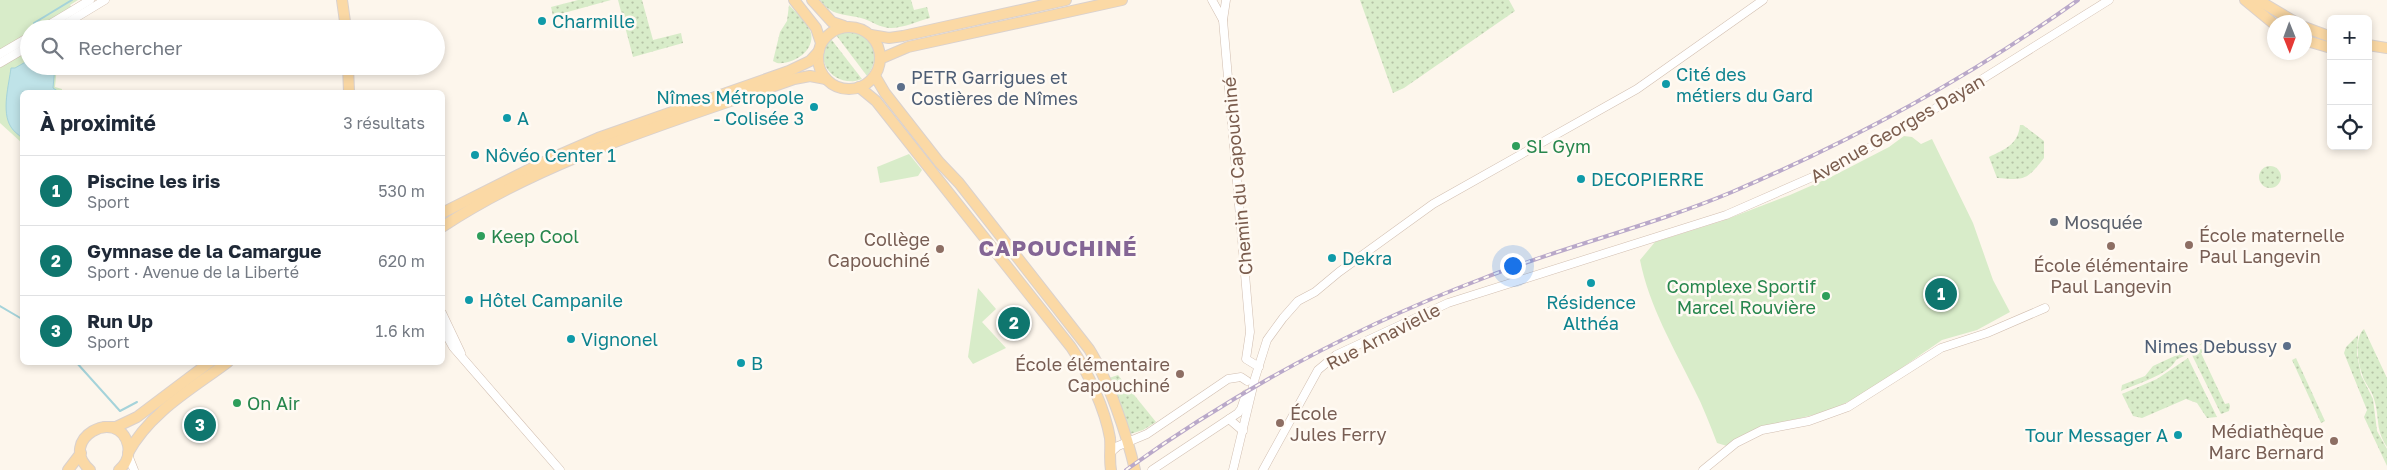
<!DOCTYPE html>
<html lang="fr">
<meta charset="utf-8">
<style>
body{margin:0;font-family:"Golos Text",sans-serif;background:#f2f2f3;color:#1f2937}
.controls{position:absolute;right:15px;top:15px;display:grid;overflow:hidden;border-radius:8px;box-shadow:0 2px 8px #0003}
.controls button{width:45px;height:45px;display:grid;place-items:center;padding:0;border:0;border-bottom:1px solid #e0e1e3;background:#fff;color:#1f2937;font:25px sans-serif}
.compass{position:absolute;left:2267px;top:15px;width:45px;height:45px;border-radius:50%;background:#fff;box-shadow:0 2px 8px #0003;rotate:179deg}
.you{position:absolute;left:1512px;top:265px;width:18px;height:18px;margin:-12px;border:4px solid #fff;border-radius:50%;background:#1a73e8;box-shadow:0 0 0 8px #1a73e833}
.badge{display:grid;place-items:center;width:32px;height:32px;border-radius:50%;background:#0f766e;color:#fff;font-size:16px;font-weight:700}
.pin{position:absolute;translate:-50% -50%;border:2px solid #fff;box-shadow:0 1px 5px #0006}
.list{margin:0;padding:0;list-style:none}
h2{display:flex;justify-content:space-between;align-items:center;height:65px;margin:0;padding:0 20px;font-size:21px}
h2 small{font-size:16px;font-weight:400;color:#747a83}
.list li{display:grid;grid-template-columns:32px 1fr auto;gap:15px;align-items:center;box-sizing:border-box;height:70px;padding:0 20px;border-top:1px solid #e0e1e3}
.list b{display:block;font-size:19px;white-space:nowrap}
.list p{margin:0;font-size:16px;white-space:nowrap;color:#747a83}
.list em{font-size:16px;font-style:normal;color:#747a83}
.icon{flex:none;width:28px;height:28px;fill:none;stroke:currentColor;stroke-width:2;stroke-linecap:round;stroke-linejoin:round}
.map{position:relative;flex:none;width:2387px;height:470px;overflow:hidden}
.search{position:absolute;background:#fff;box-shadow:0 2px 8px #0003;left:20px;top:20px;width:425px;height:55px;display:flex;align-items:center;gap:12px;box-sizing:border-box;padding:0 18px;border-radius:28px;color:#747a83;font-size:19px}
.panel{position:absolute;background:#fff;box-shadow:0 2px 8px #0003;left:20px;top:90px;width:425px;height:275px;border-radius:8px}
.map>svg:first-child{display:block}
</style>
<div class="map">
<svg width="2387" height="470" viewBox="0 0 2387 470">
<defs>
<pattern id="grass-dots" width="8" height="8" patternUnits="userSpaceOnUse" patternTransform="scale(1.25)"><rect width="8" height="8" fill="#d8ecc9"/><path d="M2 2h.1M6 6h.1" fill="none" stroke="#b4c2a5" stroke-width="1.8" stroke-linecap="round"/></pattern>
</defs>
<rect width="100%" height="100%" fill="#fdf6ec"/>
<g fill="url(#grass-dots)">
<path d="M578 0H611L553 16 551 7Z"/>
<path d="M618 0H642L653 40 681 33 683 43 633 57Z"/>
<path d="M820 0H911L914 10 927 7 930 18C918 21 903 28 891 28 880 28 872 21 861 18 845 14 831 16 820 0Z"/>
<path d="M1360 0H1509L1515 11 1404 88 1393 93Z"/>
<path d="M789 5C796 13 808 23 811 33 815 51 793 65 777 63L773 61 780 32 787 21Z"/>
<path d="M847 31C873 32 882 58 867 76L836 35Z"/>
<path d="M831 39 862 79C836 90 810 60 831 39Z"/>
<path d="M2020 125H2023L2044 141V158C2026 181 2025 180 1997 178L1989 157C2005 149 2018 145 2020 125Z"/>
<circle cx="2270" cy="177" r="11"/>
<path d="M2364 329 2387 378V447C2375 429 2380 418 2374 399 2372 390 2364 383 2362 374 2358 363 2354 338 2364 329Z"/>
<path d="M2358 335 2357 354 2361 375 2373 399 2377 431 2387 449V466L2364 417 2367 410 2344 353 2346 347Z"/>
<path d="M2203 343 2192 352 2176 360C2170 374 2134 385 2121 391L2122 385 2145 376 2153 366Z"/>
<path d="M2199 349 2205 350 2201 353 2225 404 2229 403 2230 406 2229 411 2221 414 2192 355Z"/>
<path d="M2188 358 2217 417 2207 418 2197 403 2186 399 2142 418 2133 416 2122 394 2157 379Z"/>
<path d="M2296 358 2325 421 2321 423 2292 360Z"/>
<path d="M1118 375 1156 422 1143 430 1130 434 1106 379Z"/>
</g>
<g fill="#d8ecc9">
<path d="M0 0H78L70 5 82 24 77 29H29V66H57L55 87 62 89V92H22V143L0 123Z"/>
<path d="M1904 136 1912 137 1921 144 1932 139 1973 223 1993 280 2010 312 1977 330 1942 340 1929 349C1899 369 1868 395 1834 408 1797 423 1761 420 1727 446L1717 443C1710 425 1703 406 1694 389 1674 348 1649 306 1640 260L1655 242 1722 221 1790 195 1831 177 1889 147Z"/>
<path d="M909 154 922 170 918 176 880 183 877 167Z"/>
<path d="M978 288 996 309 982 322 1006 348 973 364 968 357Z"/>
</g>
<path fill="#bfe3e8" stroke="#a5d3da" d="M29 60V66H55L53 88 59 92H22V138C19 135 13 131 11 127 1 112 9 84 11 68H15Z"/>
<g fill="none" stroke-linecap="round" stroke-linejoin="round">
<g stroke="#a5d3da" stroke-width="2">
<path d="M36 27 34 23 72 0"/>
<path d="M0 306 22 319"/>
<path d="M76 362 120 411 137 402"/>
</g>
<defs>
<g id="minor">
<path d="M1212 0 1223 20"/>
<path d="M1226 0 1223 20 1250 332 1246 359 1259 367"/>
<path d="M42 29 90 0"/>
<path d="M57 29 105 0"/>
<path d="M0 54 29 37"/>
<path d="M0 63 29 46"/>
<path d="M442 313 461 353"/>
<path d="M442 327 453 347 560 470"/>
<path d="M1229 419 1243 431"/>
<path d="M1110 453 1118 446 1147 434 1228 379 1241 377 1247 381"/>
<path d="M128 455 134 470"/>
<path d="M1152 470 1238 413 1241 409 1246 394"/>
<path d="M1233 470 1255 378 1267 340 1283 318 1298 301 1315 292 1339 272 1433 204 1637 89 1763 0"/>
<path d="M1263 470 1318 370 1336 355 1448 303 1726 215 1840 165 1936 108 2109 0"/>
<path d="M1703 470 1736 443 1762 430 1809 421 1848 407 1941 348 1987 333 2045 308"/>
</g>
<g id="major">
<path d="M342 0 346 29"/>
<path d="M794 0 816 28 821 43"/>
<path d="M812 0 832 22 844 26"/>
<path d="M2245 0 2274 24"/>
<path d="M2258 0 2295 22"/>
<circle cx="849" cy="58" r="31"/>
<path d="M2304 27 2331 37"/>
<path d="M871 35 889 38 903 36 1066 0"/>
<path d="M2304 40 2331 48"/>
<path d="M2368 45 2387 48"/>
<path d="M880 59 908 47 1122 0"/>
<path d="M348 66 349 92"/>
<path d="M875 76 885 93 939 162 959 183 1089 349C1108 379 1127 435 1135 470"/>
<path d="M859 87 876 101 1071 347C1088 372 1105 409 1110 438 1111 449 1109 459 1111 470"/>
<path d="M442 213 552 158 598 138 789 71 810 61 819 51"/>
<path d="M442 227C548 157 676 121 794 79L810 76 826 79"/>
<path d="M105 427H116L137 417 210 362"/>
<path d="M128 453C150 412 192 389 228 362"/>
<path d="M68 470 81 453"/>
<path d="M90 470C56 440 118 405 128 445 130 455 126 464 119 470"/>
</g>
</defs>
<use href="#minor" stroke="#d1beb0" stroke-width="9"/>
<use href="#major" stroke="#dad1cd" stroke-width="12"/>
<use href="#minor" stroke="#fff" stroke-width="8"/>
<use href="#major" stroke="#fbd9a5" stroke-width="10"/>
<defs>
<path id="rail" d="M1126 470C1236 391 1357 326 1484 278 1565 246 1651 226 1732 192 1854 140 1970 77 2078 0"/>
</defs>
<use href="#rail" stroke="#b9a8c9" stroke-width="4"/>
<use href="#rail" stroke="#fffaf3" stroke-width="2" stroke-dasharray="5.5" stroke-linecap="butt"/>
</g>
<g fill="#0f9aa8" stroke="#fffaf3" stroke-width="2">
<circle cx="542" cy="21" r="5"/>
<circle cx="1666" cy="84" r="5"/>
<circle cx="814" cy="107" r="5"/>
<circle cx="507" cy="118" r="5"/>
<circle cx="475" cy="155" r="5"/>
<circle cx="1581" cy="179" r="5"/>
<circle cx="1332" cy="258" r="5"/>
<circle cx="1591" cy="283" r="5"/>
<circle cx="469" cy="300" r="5"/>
<circle cx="571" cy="339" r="5"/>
<circle cx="741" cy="363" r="5"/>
<circle cx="2178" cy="435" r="5"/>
</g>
<g fill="#5c6f8a" stroke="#fffaf3" stroke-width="2">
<circle cx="901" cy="87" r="5"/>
<circle cx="2287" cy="346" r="5"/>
</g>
<g fill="#2e9e5b" stroke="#fffaf3" stroke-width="2">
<circle cx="1516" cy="146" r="5"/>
<circle cx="481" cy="236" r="5"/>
<circle cx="1826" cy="296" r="5"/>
<circle cx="237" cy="403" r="5"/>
</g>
<circle fill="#6b7280" stroke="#fffaf3" stroke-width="2" cx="2054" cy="222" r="5"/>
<g fill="#8d6e63" stroke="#fffaf3" stroke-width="2">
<circle cx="2189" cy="245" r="5"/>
<circle cx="2111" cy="246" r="5"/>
<circle cx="940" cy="249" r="5"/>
<circle cx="1180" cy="374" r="5"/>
<circle cx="1280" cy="423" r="5"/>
<circle cx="2334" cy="441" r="5"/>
</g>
<g text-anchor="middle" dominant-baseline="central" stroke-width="5" stroke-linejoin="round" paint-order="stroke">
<g font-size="18" fill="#0d838f" stroke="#fffaf3" text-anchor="start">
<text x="552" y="21">Charmille</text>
<text x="1676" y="74">Cité des<tspan x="1676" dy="21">métiers du Gard</tspan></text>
<text x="804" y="97" text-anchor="end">Nîmes Métropole<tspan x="804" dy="21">- Colisée 3</tspan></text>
<text x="517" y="118">A</text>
<text x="485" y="155">Nôvéo Center 1</text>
<text x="1591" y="179">DECOPIERRE</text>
<text x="1342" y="258">Dekra</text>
<text x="479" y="300">Hôtel Campanile</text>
<text x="1591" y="302" text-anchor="middle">Résidence<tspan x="1591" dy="21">Althéa</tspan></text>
<text x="581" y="339">Vignonel</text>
<text x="751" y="363">B</text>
<text x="2168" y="435" text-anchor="end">Tour Messager A</text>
</g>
<g font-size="18" fill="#4e5e75" stroke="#fffaf3" text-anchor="start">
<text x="911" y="77">PETR Garrigues et<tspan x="911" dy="21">Costières de Nîmes</tspan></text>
<text x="2277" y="346" text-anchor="end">Nimes Debussy</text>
</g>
<g font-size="18" fill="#7a5c4d" stroke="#fffaf3">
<text transform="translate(1897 128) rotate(-30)">Avenue Georges Dayan</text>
<text transform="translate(1237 176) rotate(-95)">Chemin du Capouchiné</text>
<text transform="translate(1383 336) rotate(-27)">Rue Arnavielle</text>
</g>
<g font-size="18" fill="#27864d" stroke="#fffaf3" text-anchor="start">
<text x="1526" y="146">SL Gym</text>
<text x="491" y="236">Keep Cool</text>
<text x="1816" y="286" text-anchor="end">Complexe Sportif<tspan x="1816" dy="21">Marcel Rouvière</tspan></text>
<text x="247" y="403">On Air</text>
</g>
<g font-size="18" fill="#5b616d" stroke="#fffaf3" text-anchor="start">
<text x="2064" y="222">Mosquée</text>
</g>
<g font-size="18" fill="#785e54" stroke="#fffaf3" text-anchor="end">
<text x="2199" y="235" text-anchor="start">École maternelle<tspan x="2199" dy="21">Paul Langevin</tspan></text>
<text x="930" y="239">Collège<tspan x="930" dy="21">Capouchiné</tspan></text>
<text x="2111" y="265" text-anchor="middle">École élémentaire<tspan x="2111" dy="21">Paul Langevin</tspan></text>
<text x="1170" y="364">École élémentaire<tspan x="1170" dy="21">Capouchiné</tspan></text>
<text x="1290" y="413" text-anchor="start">École<tspan x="1290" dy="21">Jules Ferry</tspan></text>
<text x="2324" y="431">Médiathèque<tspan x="2324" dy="21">Marc Bernard</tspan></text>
</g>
<g font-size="22" font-weight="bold" letter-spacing="1" fill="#846695" stroke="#fffaf3">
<text x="1058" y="247">CAPOUCHINÉ</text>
</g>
</g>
</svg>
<div class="controls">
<button>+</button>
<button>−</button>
<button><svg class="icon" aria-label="locate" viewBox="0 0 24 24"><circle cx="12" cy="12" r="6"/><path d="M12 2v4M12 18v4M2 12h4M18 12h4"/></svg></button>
</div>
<svg class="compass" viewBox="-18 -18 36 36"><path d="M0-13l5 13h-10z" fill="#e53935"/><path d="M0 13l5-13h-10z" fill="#747a83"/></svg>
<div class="you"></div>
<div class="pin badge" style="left:1941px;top:294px">1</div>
<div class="pin badge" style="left:1014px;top:323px">2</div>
<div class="pin badge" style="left:200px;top:425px">3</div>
<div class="search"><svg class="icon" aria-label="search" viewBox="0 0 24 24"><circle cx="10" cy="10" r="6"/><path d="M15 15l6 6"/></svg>Rechercher</div>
<section class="panel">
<h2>À proximité<small>3 résultats</small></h2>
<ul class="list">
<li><span class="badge">1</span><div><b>Piscine les iris</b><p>Sport</p></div><em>530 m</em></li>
<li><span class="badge">2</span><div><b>Gymnase de la Camargue</b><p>Sport · Avenue de la Liberté</p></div><em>620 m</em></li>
<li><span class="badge">3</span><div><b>Run Up</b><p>Sport</p></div><em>1.6 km</em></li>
</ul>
</section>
</div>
